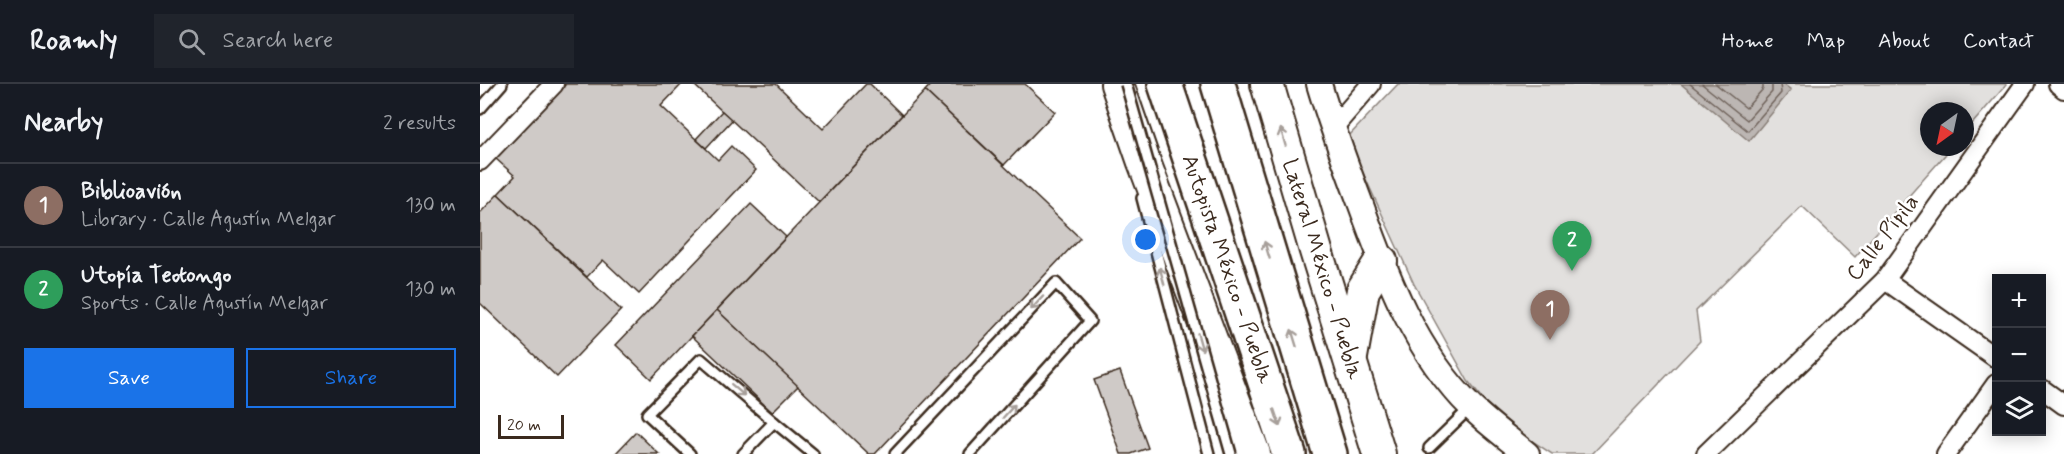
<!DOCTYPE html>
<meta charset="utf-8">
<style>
body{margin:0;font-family:Mynerve,sans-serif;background:#20242c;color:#f1f3f6}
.controls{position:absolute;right:18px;bottom:18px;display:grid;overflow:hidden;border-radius:0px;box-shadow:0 3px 15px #0003}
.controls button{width:54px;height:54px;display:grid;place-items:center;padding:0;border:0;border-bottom:2px solid #363941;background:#171b24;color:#f1f3f6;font:30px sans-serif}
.compass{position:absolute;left:1440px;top:18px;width:54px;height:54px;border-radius:50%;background:#171b24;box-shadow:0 3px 15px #0003;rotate:213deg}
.scale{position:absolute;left:18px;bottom:15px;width:66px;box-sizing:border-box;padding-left:6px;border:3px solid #3b2a1e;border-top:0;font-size:16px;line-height:21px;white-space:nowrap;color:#3b2a1e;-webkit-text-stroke:4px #fff;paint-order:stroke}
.you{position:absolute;left:666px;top:156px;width:21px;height:21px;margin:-15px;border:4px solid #fff;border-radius:50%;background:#1a73e8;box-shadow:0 0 0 9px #1a73e833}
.badge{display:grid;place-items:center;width:39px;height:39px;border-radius:50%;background:#1a73e8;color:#fff;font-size:20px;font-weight:700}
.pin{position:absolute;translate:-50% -50px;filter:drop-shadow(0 2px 3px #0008)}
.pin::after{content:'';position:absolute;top:32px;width:21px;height:18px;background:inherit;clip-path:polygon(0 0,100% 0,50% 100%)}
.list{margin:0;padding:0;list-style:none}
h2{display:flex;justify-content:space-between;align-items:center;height:78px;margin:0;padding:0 24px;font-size:26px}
h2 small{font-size:20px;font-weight:400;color:#9ea1a6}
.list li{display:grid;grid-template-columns:39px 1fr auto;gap:18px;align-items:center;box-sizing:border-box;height:84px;padding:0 24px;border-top:2px solid #363941}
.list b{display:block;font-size:22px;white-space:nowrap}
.list p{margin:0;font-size:20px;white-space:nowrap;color:#9ea1a6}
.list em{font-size:20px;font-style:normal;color:#9ea1a6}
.actions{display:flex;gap:12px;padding:18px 24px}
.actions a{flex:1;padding:14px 0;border:2px solid #1a73e8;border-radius:0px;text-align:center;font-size:21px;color:#1a73e8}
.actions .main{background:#1a73e8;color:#fff}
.icon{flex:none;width:33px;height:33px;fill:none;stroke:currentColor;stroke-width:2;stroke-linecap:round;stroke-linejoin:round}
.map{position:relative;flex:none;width:1584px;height:370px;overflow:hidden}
header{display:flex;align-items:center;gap:36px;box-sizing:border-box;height:84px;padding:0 30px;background:#171b24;border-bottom:2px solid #363941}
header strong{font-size:28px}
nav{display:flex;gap:33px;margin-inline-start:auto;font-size:21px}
.search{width:420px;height:54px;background:#20242c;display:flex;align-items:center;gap:15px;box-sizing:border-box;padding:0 21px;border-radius:0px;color:#9ea1a6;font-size:22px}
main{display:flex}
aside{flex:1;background:#171b24}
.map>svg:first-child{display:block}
</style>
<header>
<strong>Roamly</strong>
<div class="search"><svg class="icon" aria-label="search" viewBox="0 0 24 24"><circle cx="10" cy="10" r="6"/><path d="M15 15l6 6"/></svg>Search here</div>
<nav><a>Home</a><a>Map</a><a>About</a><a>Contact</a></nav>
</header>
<main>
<aside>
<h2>Nearby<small>2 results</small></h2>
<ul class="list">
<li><span class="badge" style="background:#8d6e63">1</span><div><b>Biblioavión</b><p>Library · Calle Agustín Melgar</p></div><em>130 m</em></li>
<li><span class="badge" style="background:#2e9e5b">2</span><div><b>Utopía Teotongo</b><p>Sports · Calle Agustín Melgar</p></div><em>130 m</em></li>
</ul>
<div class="actions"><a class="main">Save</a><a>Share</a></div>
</aside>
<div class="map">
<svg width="1584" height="370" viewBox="0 0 1584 370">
<rect width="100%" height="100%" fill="#fff"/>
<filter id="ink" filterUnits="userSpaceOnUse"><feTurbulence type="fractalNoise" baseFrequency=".0167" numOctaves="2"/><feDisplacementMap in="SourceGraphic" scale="12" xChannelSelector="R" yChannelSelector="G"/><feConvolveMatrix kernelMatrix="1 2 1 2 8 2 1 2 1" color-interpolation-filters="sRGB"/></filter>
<g filter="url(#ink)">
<path fill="#e2e0de" stroke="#8e857e" stroke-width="1.5" d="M918 0H1527L1485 48V27H1449V63H1472L1375 173 1322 122 1216 227 1220 257 1112 370H1072L1046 353 1004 317 988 297 934 200 867 54Z"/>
<path fill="#bcb6b3" stroke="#887e77" stroke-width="1.5" d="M1201 0H1303L1311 6 1269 57Z"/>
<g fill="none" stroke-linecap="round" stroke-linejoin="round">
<g stroke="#6f625a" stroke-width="1.5">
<path d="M1210 0 1268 47 1301 9 1300 0"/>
<path d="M1222 0 1267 36 1292 8V0"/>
<path d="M1236 0 1266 24 1283 5V0"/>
</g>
</g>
<g fill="#cfcac7" stroke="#3b2a1e" stroke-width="1.5">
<path d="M86 0H202L181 22 238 76 251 62 276 86 159 210 123 176 107 193 18 110 35 92 15 74Z"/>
<path d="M213 0H296L343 45 386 0H390L422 31 339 118Z"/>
<path d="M451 0H545L575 28 524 81 445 7Z"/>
<path d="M445 7 600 154 395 370H389L237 226Z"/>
<path d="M242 27 252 36 226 64 216 55Z"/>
<path d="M18 110 141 226 77 293 0 219V129Z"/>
<path d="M271 120 306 153 171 295 136 261Z"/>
<path d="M237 226 318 302 292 328 212 252Z"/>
<path d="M640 287 668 364 651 370H641L614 296Z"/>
<path d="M156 348 179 370H135Z"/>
</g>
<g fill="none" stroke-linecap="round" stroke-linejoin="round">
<defs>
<g id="service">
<path d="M0 25 22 0"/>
<path d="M662 114 729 370"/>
<path d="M949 364 991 323"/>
<path d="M210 370 167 330 221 275 294 338"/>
<path d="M263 370 294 338 333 370"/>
<path d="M415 370 576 199 610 237 490 370"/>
</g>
<g id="minor">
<path d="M1578 0 1584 5"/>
<path d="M853 44 891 0"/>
<path d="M0 77 74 0"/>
<path d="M1405 196 1516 274"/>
<path d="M1562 305 1584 321"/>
<path d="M1226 370 1405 196 1545 0"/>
<path d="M1466 370 1516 300"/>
</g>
<path id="tertiary" d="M839 0C851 41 866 81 881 121 907 193 935 268 991 323 1008 340 1029 355 1047 370"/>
<g id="trunk">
<path d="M637 0 664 78 774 370"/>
<path d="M787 0 836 167 899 370"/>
<path d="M871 273 883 206 901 177"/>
</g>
<g id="motorway">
<path d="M685 0 809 370"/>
<path d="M738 0 850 370"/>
</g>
</defs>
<use href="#service" stroke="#3b2a1e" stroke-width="14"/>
<use href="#minor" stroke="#3b2a1e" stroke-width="22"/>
<use href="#tertiary" stroke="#3b2a1e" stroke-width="28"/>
<use href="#trunk" stroke="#3b2a1e" stroke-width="36"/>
<use href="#motorway" stroke="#3b2a1e" stroke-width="38"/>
<use href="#service" stroke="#fff" stroke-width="9"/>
<use href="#minor" stroke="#fff" stroke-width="18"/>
<use href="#tertiary" stroke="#fff" stroke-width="24"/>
<use href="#trunk" stroke="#fff" stroke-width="32"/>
<use href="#motorway" stroke="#fff" stroke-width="33"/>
<defs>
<path id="service-bridge" d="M646 0 751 370"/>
</defs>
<use href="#service-bridge" stroke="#3b2a1e" stroke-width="14" stroke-linecap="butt"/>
<use href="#service-bridge" stroke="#fff" stroke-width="9"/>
</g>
<defs><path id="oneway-shaft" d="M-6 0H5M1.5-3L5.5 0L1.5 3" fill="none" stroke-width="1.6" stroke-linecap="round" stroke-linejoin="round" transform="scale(1.5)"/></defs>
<g stroke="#a79f9a">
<use href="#oneway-shaft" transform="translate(803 53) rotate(-106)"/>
<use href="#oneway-shaft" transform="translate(787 166) rotate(-107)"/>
<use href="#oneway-shaft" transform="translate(682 192) rotate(-105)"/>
<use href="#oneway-shaft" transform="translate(557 219) rotate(133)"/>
<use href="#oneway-shaft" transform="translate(814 254) rotate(-107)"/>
<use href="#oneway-shaft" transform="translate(720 258) rotate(74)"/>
<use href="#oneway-shaft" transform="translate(258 306) rotate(41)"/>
<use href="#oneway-shaft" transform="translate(529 327) rotate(-48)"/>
<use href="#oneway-shaft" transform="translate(797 334) rotate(71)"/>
</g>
</g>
<g text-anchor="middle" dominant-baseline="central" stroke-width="5" stroke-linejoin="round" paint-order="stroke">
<g font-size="22" fill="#3b2a1e" stroke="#fff">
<text transform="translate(1403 154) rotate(-52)">Calle Pípila</text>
<text transform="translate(747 185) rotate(71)">Autopista México - Puebla</text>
<text transform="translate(842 185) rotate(73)">Lateral México - Puebla</text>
</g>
</g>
</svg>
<div class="controls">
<button>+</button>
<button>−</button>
<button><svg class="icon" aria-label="layers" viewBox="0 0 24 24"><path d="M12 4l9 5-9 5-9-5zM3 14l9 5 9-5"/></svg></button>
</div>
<svg class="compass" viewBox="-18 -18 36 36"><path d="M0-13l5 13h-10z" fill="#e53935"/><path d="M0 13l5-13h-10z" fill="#9ea1a6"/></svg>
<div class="scale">20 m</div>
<div class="you"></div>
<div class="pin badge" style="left:1070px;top:256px;background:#8d6e63">1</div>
<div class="pin badge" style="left:1092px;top:187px;background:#2e9e5b">2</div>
</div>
</main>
